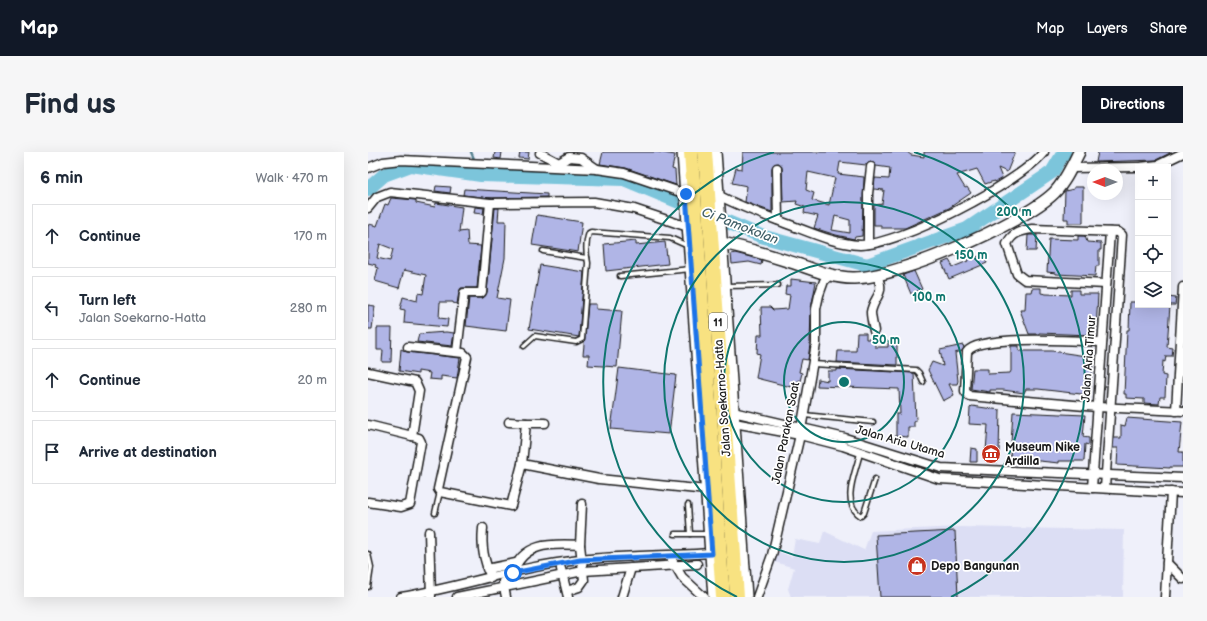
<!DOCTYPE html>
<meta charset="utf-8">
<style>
body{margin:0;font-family:"Balsamiq Sans",sans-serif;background:#f6f6f7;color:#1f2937}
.controls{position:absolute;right:12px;top:12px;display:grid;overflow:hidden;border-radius:0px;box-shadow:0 4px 16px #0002}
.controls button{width:36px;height:36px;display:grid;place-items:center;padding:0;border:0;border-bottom:1px solid #e0e1e3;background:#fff;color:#1f2937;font:20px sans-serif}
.compass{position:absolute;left:719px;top:12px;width:36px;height:36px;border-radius:50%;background:#fff;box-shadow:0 4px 16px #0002;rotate:270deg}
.stop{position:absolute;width:12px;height:12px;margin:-9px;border:3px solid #1a73e8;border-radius:50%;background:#fff}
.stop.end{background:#1a73e8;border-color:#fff;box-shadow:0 1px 4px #0008}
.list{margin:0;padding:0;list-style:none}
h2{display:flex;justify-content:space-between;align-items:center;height:52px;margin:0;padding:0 16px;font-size:17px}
h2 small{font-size:13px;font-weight:400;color:#747a83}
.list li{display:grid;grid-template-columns:26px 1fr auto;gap:12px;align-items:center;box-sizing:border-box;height:64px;margin:0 8px 8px;padding:0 8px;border:1px solid #e0e1e3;border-radius:0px}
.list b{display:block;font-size:15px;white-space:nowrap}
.list p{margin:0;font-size:13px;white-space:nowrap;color:#747a83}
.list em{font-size:13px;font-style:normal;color:#747a83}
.icon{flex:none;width:22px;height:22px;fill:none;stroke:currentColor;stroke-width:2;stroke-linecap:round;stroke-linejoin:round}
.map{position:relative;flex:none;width:815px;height:445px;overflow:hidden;border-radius:0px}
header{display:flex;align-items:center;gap:24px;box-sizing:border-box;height:56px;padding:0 20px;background:#111827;color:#fff}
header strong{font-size:19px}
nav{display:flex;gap:22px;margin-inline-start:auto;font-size:14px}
.intro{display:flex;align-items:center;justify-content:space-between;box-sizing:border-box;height:96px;padding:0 24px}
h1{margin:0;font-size:28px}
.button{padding:10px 18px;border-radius:0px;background:#111827;color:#fff;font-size:14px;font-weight:700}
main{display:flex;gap:24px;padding:0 24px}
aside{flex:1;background:#fff;border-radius:0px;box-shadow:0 4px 16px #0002}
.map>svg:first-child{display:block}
</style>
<header>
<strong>Map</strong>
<nav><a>Map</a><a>Layers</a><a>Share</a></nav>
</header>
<div class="intro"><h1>Find us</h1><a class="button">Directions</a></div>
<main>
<aside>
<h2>6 min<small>Walk · 470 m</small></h2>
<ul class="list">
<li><svg class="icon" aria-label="ahead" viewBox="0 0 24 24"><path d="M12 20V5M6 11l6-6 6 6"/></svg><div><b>Continue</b></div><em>170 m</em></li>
<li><svg class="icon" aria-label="left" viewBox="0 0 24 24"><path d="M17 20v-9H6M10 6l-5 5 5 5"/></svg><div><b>Turn left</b><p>Jalan Soekarno-Hatta</p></div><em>280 m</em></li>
<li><svg class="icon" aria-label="ahead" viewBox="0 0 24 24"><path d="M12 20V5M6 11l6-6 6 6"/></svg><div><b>Continue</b></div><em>20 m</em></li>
<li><svg class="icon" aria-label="arrive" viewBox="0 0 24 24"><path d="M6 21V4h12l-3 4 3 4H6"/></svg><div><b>Arrive at destination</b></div></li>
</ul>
</aside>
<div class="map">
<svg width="815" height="445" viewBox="0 0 815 445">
<rect width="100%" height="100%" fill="#eff0fa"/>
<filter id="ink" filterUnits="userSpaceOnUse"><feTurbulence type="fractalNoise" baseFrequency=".025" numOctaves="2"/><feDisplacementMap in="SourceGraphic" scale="8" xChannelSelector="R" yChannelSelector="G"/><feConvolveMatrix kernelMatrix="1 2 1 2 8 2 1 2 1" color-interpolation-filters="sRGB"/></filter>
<g filter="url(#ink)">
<path fill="#dcdef4" d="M592 375 756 378 755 445H423L420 437 426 416 407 410 409 399 424 405 427 387 452 392 456 379 496 398 503 379Z"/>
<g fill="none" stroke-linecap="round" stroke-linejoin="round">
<path stroke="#55818f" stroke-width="2.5" d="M103 0 113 23"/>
<path stroke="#7bc5db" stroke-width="14" d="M0 37 16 23 43 13 113 23 256 27 393 84 499 113 599 77 684 20 696 0"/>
</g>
<g fill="#b0b5e6" stroke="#1c1c1c" fill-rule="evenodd">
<path d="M127 0H134L133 7 126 6Z"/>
<path d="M152 0H161L160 7 151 6Z"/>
<path d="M235 0H289L307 3 304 17 307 18 308 33 258 16 232 12Z"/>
<path d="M375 0H539L543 3 556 5V0H647L639 20 630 16 634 26 627 30V29L623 30 617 32 609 17 589 23 597 36 599 35 603 41 581 56 537 76H513V73H506V53L514 52 516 38 506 37 507 26 521 27 522 16 508 14 504 10 498 13 472 10 470 22 496 25 494 84 487 85 486 87 468 83 446 76 450 64 436 61 437 55 428 52 429 49 415 50 414 16 411 11 406 12 404 16V60L377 50 379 34 364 31 368 16 374 17ZM440 20 467 26 461 53 444 48 446 41 438 38ZM467 64 482 68V81L464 78Z"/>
<path d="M730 0H802V1L788 8 728 10Z"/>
<path d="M68 34 83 35 82 41 67 39Z"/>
<path d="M706 35H715V71H700V67H696L697 39 706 37Z"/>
<path d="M96 37 179 42V45L122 46 95 43Z"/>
<path d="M23 46 48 48V51L67 55 68 51 94 55 91 80 99 79 100 93 113 94 109 136H93L91 140 89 152 85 151V150H72L71 166 80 167 79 175 36 171 37 158 32 157 35 145 49 149 50 141 55 142 58 123 36 118 31 136 7 129 10 116 7 115 8 113 0 111V75L1 72 9 74 17 52 20 53ZM12 92 25 97 22 109 9 106Z"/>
<path d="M107 55 116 56 115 62 106 61Z"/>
<path d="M127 56H131L130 69H138L137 106 129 146 142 148 138 179 98 174 101 146H115L119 140Z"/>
<path d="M169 63 214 70 210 100 164 93Z"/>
<path d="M660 83H669L668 99H659Z"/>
<path d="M710 84H717L719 90 733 91V98H731V114H728L727 124 688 122V121L679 120 681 87 710 88Z"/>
<path d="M268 89V93L297 90 300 112 238 119 236 92Z"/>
<path d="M604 99 607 106 615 102 619 111 581 127 574 111 581 108 585 115 600 109 597 103Z"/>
<path d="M367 101 394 108 393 113 381 110 364 112 363 102Z"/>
<path d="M172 113 216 120 211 185 161 177Z"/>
<path d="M546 119 554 137 543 142 535 123Z"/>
<path d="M423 127 448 130 443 157 442 192 440 208 434 207 431 220 434 221 432 229 430 228 427 236 388 226 392 202 389 201 390 183H394L393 155H402L405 158 420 157 422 143 417 142 418 134H423Z"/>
<path d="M664 136H673V141L678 142 703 143V138H711V142H730L728 178 724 177V183L671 181V182H661L652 158H657L658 140H663Z"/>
<path d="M800 145 808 146 807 153H800Z"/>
<path d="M762 150H770V153H802L799 195 805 196 804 204H798L797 210 795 209 794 223 798 224 797 245H792L791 252 776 251V247L758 246V242H756L759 178H761Z"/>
<path d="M220 152H228V157L254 159 249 215 220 213 221 203H215Z"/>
<path d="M0 153 7 154 4 177H0Z"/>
<path d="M9 176H24L23 210H14L15 198H9Z"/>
<path d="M78 180 86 181 84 194 49 190 51 182Z"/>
<path d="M489 181H498V187H507V195H520V191H529V213L469 210 470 199H488Z"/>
<path d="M595 193 596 196 594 199 587 201 590 229 589 232H581L586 243 575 249 560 218 564 210 575 214 572 198Z"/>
<path d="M643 194H651V199H684L718 204V210L725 211 722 243 670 237H658L656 241 635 238H622V240L603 237 605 217H620V222L642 221 643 219Z"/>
<path d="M33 197 39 200 92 206 89 226 73 224V228L61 227 62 221 50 219V222L31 219Z"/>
<path d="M251 216 308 223 301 282 243 277Z"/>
<path d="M469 217 546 221 548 269 546 270V275H540V285L528 284V262H532L531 237 449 234 450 227 460 229V219H469Z"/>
<path d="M604 254 632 258 631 300 618 299 620 273 601 272 602 256Z"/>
<path d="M645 260 717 263 715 285 721 286V293L717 292 716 309H691V311L642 306Z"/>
<path d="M759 266 814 270 811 300H815V315H802V316L749 313 750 296H745L746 286H753V273L757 274Z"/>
<path d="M603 296 609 297V310H602Z"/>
<path d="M587 379 590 445H512L508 383Z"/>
</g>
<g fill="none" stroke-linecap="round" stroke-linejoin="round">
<defs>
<g id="lane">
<path d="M175 99 219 106"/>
<path d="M252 124 323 117"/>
<path d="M357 134 410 133"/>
<path d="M156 194 167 184 208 190 214 187 220 111C218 101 217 91 221 81L223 80 302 86 320 94"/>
<path d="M445 212 548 218 551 221 555 230"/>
<path d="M436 263 505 270"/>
<path d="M492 301C488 320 472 351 493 364L496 361 507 327"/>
<path d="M320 353 322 382"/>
<path d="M67 361 72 340"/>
<path d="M307 382H341"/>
<path d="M0 402 3 415 0 435"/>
</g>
<g id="street">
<path d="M172 1 191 11 201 5 213 6 229 17"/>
<path d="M772 15 790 13 815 1"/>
<path d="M0 16 15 10 33 8 229 17 256 21 318 42"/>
<path d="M409 16 410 68"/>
<path d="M703 16 770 15"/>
<path d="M350 43C374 56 399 64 425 74 446 82 469 92 492 93 532 93 651 31 676 0"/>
<path d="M0 56 9 45 22 40 122 51 226 50 266 57 320 75"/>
<path d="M500 92V42L503 15"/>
<path d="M506 179C505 173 503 166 503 160 506 144 518 142 509 124"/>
<path d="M734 190C712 189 609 182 599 200L597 239 601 244 729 255 815 259"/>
<path d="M40 195 95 201 99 205 70 337 72 340 143 354 154 312 158 271H177"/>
<path d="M89 200 96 141H113L114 140 122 51"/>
<path d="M0 220 47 230 51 239 44 284"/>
<path d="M808 259 815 135"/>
<path d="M365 260 477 286 573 316 815 326"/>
<path d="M141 270 158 271"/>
<path d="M366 271 432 283 475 294 571 327 815 341"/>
<path d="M0 273 44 284 51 286 53 290 42 352 33 355 0 350"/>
<path d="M154 312 231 327 339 338"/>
<path d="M724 336 742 80"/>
<path d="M737 336 754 83 750 80 664 77C652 79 644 81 639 92L649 122 657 128 738 132"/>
<path d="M115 376C113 396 116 407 123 426"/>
<path d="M61 380 63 444"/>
<path d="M304 408 314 425 336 445"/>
<path d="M799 411 815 427"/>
<path d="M119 417 148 411"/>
<path d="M193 417 200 445"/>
<path d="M145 421C155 389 185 392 212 393"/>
<path d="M135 430 138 445"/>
<path d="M199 439 211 435 216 428 212 393 214 352"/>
<path d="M33 445C93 435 152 414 212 408 256 403 300 404 344 401"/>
<path d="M89 445 215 419 329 412"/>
<path d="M254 445 263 416"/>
<path d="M389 445 404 403 432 283 448 192V157L451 143 456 129 462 123"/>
<path d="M797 445 803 340"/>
</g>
<g id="secondary">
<path d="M315 0 346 445"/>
<path d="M347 0 378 445"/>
<path d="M354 91C380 96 406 105 432 113 449 119 467 126 485 126 528 127 655 71 686 41 697 30 704 14 711 0"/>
</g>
<g id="highway">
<path d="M323 0 355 445"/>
<path d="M337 0 369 445"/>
</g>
</defs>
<use href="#lane" stroke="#1c1c1c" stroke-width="7"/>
<use href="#street" stroke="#1c1c1c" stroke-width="11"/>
<use href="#secondary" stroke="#1c1c1c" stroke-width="14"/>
<use href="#highway" stroke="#1c1c1c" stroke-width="17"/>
<use href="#lane" stroke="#fff" stroke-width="4"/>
<use href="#street" stroke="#fff" stroke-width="8"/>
<use href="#secondary" stroke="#fff" stroke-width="11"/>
<use href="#highway" stroke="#f8e281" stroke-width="14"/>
</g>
</g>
<g fill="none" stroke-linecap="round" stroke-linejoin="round" filter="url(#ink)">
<path stroke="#1a73e8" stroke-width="5" d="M145 421 212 408 344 402 318 42"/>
</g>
<g fill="none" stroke="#0f766e" stroke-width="2">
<circle cx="476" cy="230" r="60"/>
<circle cx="476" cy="230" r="120"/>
<circle cx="476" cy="230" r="180"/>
<path d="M369 445A240 240 0 0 1 406 0M546 0A240 240 0 0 1 583 445"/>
</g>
<defs>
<symbol id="museum-disc" viewBox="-11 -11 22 22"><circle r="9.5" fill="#c8321e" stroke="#fff"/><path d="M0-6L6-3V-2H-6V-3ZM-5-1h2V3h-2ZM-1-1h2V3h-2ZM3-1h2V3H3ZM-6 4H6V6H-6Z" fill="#fff"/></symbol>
<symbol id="shop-disc" viewBox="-11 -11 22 22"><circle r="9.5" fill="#c8321e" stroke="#fff"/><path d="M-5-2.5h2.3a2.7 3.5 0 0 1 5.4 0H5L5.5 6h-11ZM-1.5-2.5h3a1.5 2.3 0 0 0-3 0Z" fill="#fff"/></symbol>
</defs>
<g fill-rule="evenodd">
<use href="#museum-disc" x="612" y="291" width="22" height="22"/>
<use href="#shop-disc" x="538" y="403" width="22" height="22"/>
</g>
<g text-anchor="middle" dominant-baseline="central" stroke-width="3.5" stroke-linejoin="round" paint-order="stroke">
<rect fill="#fff" stroke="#606060" stroke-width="1" x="341" y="161" width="18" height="18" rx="3"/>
<g font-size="11" font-weight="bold" fill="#1c1c1c">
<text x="350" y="170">11</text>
</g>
<g font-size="12" fill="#1c1c1c" stroke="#fff">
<text transform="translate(721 207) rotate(-86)">Jalan Aria Timur</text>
<text transform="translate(355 246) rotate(-94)">Jalan Soekarno-Hatta</text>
<text transform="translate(418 281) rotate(-79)">Jalan Parakan Saat</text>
<text transform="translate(532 290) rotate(16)">Jalan Aria Utama</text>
</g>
<g font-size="12" font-weight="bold" fill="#1c1c1c" stroke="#fff" text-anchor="start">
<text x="637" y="295">Museum Nike<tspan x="637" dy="14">Ardilla</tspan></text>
<text x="563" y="414">Depo Bangunan</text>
</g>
<g font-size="13" font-style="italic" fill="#426068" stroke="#fff">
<text transform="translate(372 74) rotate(21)">Ci Pamokolan</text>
</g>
</g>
<circle cx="476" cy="230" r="6" fill="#0f766e" stroke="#fff" stroke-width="2"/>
<g font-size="12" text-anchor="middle" font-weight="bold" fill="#0f766e" stroke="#fff" stroke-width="3.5" stroke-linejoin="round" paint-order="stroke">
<text x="646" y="64">200 m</text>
<text x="603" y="107">150 m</text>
<text x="561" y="149">100 m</text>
<text x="518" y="192">50 m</text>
</g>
</svg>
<div class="controls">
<button>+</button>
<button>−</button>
<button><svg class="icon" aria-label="locate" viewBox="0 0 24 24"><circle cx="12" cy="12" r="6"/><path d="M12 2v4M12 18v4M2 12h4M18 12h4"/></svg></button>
<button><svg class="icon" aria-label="layers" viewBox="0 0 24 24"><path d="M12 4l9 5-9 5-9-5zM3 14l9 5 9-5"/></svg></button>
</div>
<svg class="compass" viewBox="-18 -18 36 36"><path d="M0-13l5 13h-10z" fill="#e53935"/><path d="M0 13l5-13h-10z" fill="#747a83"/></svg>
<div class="stop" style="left:145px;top:421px"></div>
<div class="stop end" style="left:318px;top:42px"></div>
</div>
</main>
